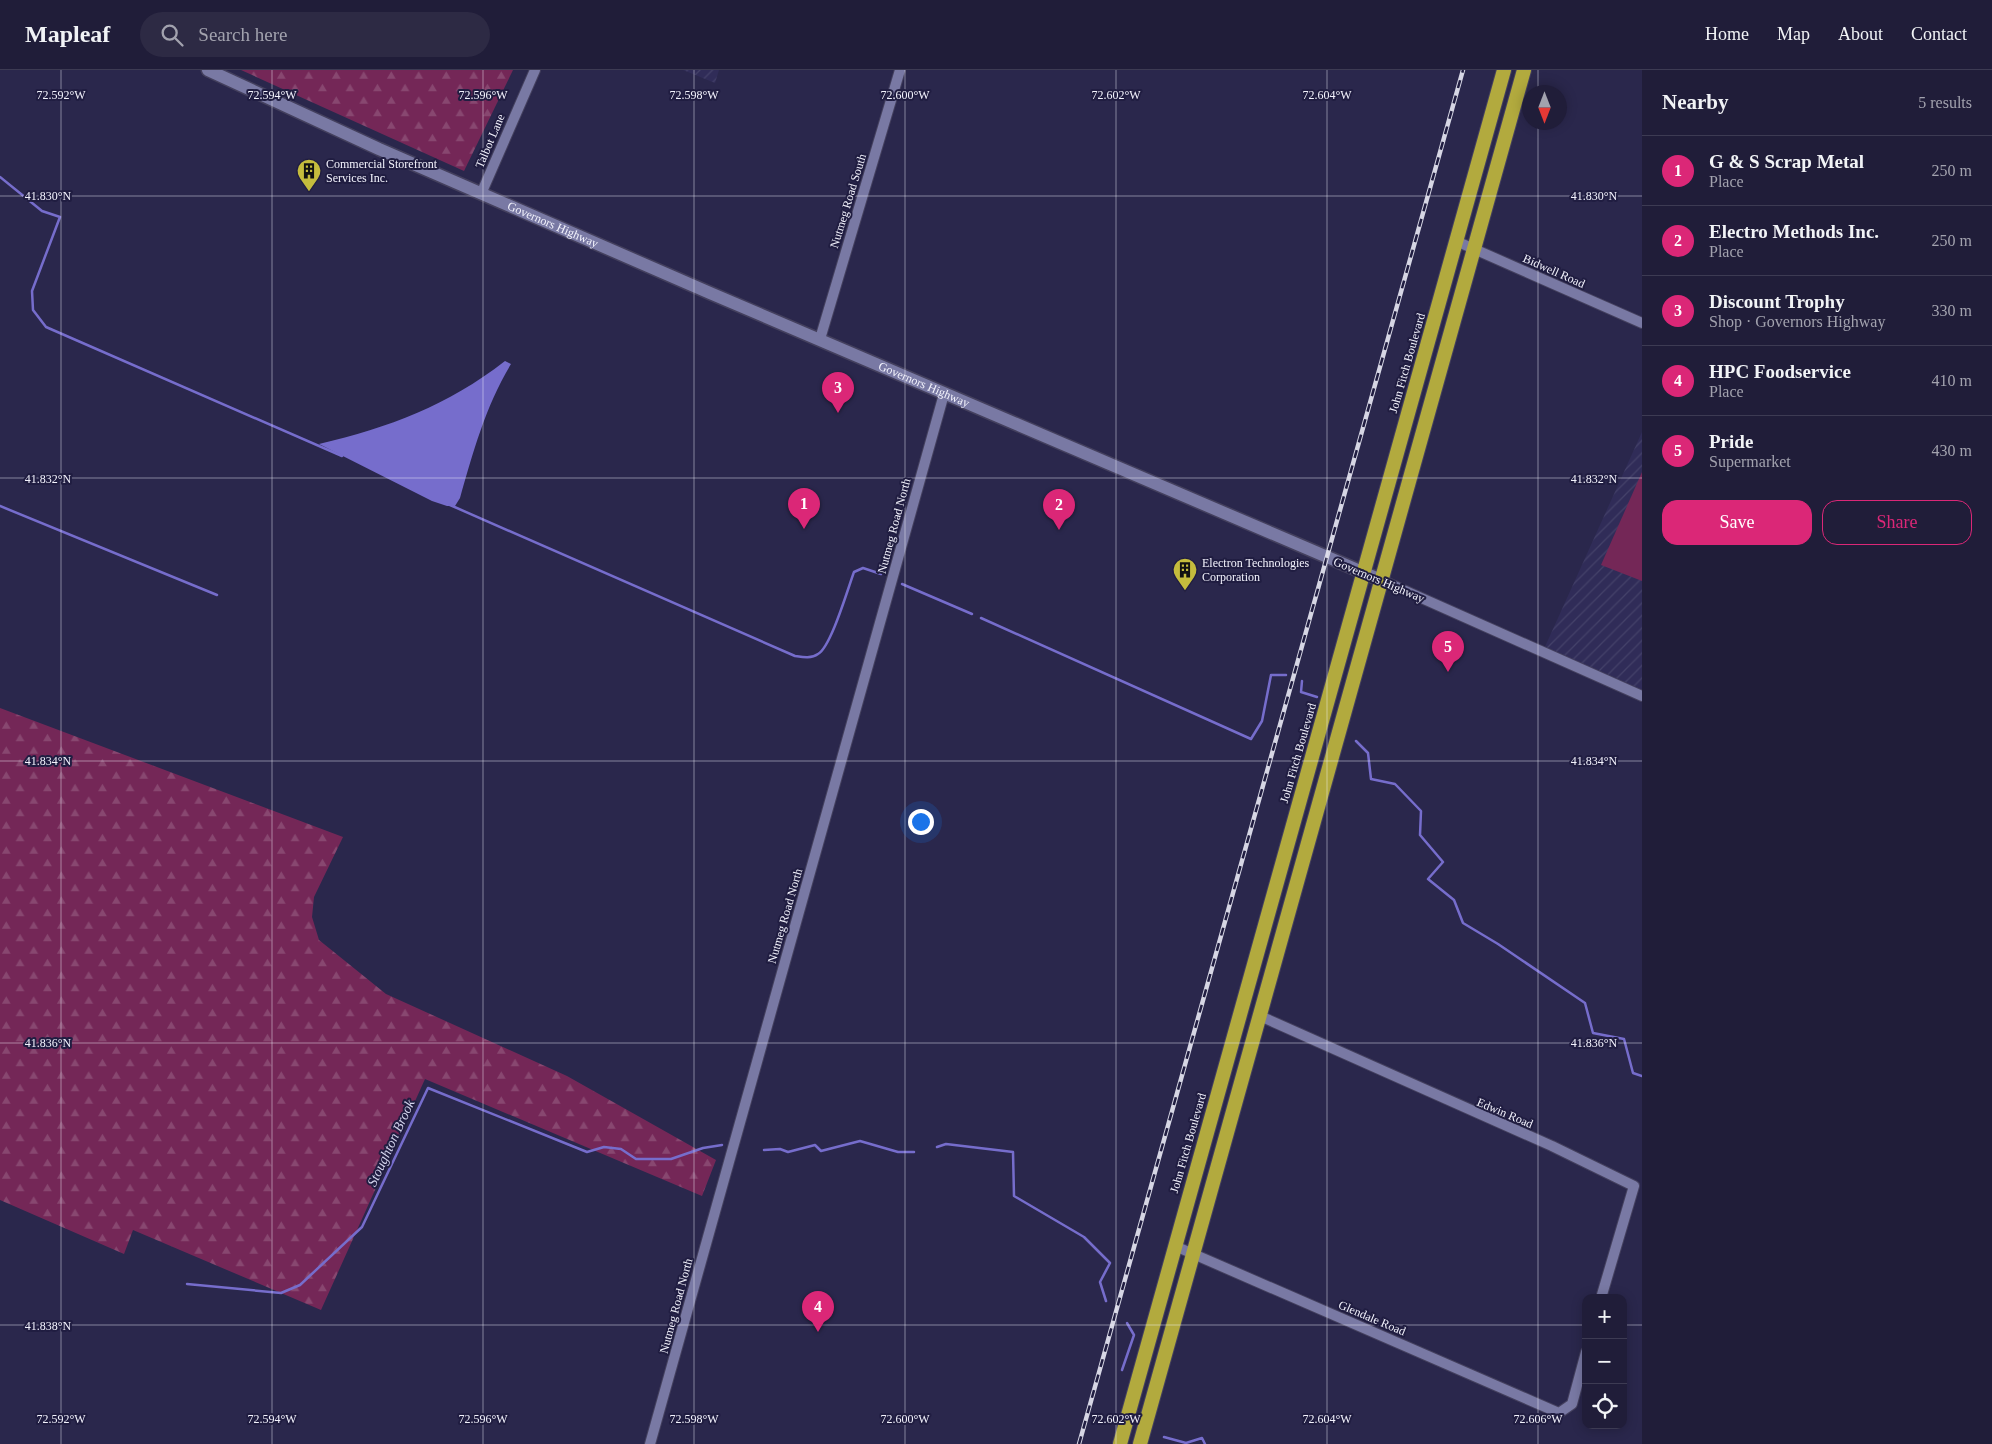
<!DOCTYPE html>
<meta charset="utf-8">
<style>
body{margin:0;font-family:Georgia,serif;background:#2d2a44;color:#f1f3f6}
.controls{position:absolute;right:15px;bottom:15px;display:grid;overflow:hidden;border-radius:10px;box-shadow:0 2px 12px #0003}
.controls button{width:45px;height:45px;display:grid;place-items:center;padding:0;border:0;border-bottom:1px solid #3d3b53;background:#201d39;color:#f1f3f6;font:25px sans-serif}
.compass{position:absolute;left:1522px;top:15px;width:45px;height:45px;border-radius:50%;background:#201d39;box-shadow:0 2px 12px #0003;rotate:180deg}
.you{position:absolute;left:920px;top:751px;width:18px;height:18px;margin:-12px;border:4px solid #fff;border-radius:50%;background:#1a73e8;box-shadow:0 0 0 8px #1a73e833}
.badge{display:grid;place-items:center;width:32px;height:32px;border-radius:50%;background:#db2777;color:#fff;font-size:16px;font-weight:700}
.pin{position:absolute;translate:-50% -41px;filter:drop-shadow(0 1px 2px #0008)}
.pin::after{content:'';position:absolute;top:26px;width:18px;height:15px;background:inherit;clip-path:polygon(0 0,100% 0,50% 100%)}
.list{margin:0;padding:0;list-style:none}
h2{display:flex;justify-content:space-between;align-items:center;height:65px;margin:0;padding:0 20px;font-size:21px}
h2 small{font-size:16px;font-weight:400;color:#a2a2ae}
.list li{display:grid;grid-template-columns:32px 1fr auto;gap:15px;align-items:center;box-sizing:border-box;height:70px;padding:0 20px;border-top:1px solid #3d3b53}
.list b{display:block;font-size:19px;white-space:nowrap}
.list p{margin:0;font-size:16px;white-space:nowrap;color:#a2a2ae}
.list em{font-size:16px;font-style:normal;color:#a2a2ae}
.actions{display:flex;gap:10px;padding:15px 20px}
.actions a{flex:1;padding:11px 0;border:1px solid #db2777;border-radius:15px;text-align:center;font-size:18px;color:#db2777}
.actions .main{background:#db2777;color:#fff}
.icon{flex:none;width:28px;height:28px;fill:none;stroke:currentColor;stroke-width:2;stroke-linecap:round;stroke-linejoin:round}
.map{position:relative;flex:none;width:1642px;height:1374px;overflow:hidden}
header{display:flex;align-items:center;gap:30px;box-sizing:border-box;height:70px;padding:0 25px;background:#201d39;border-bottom:1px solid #3d3b53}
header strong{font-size:24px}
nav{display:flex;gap:28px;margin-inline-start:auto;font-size:18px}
.search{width:350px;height:45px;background:#2d2a44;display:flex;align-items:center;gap:12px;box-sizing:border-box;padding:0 18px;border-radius:28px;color:#a2a2ae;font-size:19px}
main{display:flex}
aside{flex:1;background:#201d39}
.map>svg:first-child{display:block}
</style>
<header>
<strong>Mapleaf</strong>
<div class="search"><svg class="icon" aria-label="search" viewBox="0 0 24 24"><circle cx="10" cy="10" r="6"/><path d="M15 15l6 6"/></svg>Search here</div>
<nav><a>Home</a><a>Map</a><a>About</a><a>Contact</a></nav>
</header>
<main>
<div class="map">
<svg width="1642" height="1374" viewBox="0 0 1642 1374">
<defs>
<pattern id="industrial-furrows" width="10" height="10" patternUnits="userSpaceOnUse" patternTransform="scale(1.25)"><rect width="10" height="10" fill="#302c58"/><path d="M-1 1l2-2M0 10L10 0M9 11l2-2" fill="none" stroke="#444169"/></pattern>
<pattern id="forest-firs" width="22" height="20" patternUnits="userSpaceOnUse" patternTransform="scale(1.25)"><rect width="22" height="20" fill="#742757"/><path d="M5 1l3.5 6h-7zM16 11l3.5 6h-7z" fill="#884770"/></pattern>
</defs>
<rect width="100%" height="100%" fill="#2a274c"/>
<g fill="url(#industrial-furrows)">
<path d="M683 0H719L715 13Z"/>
<path d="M1642 362V623L1544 579Z"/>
</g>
<g fill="url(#forest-firs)">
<path d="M241 0H513L464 101Z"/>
<path d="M0 638 343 767 314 827 312 847 319 870 386 924 567 1006 716 1090 702 1126 425 1009 321 1240 133 1160 124 1184 0 1130Z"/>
</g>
<path fill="#742757" d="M1642 402V511L1601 495Z"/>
<path fill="#766dcc" d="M505 291 511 294C486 335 473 382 460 428L455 436H447L432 431 319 374C390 357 447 336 505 291Z"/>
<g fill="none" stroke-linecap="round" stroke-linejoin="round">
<g stroke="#766dcc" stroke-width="2.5">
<path d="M0 107 42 141 60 147 32 221 33 240 46 257 342 386"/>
<path d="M450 435 795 586C802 587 811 589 818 584 831 577 848 518 854 502L863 498 881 504"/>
<path d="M0 436 217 525"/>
<path d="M902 514 972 544"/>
<path d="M981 548 1251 669 1262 651 1271 605H1286"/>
<path d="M1302 611 1301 622 1317 627"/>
<path d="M1356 671 1368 683 1371 709 1395 714 1421 741 1420 765 1443 792 1428 809 1454 830 1463 853 1498 874 1585 933 1593 963 1624 969 1633 1003 1642 1006"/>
<path d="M937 1077 946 1074 1013 1082 1014 1126 1084 1167 1110 1193 1100 1212 1106 1231"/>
<path d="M764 1080 780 1079 788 1082 815 1075 821 1081 860 1071 898 1082H914"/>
<path d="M187 1214 281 1223 300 1215 362 1157 428 1018 587 1082 604 1077 621 1079 636 1089H671L703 1078 722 1075"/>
<path d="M1122 1300 1134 1265 1127 1253"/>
<path d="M1164 1367 1186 1373 1202 1368 1205 1374"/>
</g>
<defs>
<g id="minor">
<path d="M481 124 535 0"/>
<path d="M1456 171 1642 253"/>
<path d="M820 269 900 0"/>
<path d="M1381 510 1642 626"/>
<path d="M1260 946 1552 1076 1634 1116 1601 1228"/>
<path d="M1175 1176 1559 1343 1572 1334 1586 1282"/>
<path d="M650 1374 944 324"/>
</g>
<g id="tertiary">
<path id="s1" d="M208 0 379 79 710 223 1381 510"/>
</g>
<g id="trunk">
<path d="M1120 1374 1504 0"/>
<path d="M1140 1374 1524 0"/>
</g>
</defs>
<use href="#minor" stroke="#44405e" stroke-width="12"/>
<use href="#tertiary" stroke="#44405e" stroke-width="15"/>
<use href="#trunk" stroke="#44405e" stroke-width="16"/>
<use href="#minor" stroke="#7979a4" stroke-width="10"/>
<use href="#tertiary" stroke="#7979a4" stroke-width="12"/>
<use href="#trunk" stroke="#b2aa3e" stroke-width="14"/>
<defs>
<path id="rail" d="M1079 1374 1463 0"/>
</defs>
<use href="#rail" stroke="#d6d6e4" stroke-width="4.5"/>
<use href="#rail" stroke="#201d41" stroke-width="2.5" stroke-dasharray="8" stroke-linecap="butt"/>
</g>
<path fill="none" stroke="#f3f3fd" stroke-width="1" stroke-opacity="0.45" d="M61 0V1374M272 0V1374M483 0V1374M694 0V1374M905 0V1374M1116 0V1374M1327 0V1374M1538 0V22M1538 52V1374M0 126H1642M0 408H1642M0 691H1642M0 973H1642M0 1255H1586M1623 1255H1642"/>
<defs>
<symbol id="building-pin" viewBox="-11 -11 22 30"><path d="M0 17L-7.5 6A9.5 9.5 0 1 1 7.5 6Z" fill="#c5bc3d" stroke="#201d41"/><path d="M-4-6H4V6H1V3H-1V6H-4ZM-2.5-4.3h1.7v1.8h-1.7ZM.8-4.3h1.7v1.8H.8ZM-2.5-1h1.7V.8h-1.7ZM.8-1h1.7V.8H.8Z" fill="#111"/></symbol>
</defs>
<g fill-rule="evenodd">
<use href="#building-pin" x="295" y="87" width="28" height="38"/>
<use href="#building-pin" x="1171" y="486" width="28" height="38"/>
</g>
<g text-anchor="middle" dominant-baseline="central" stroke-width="4" stroke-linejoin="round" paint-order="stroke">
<g font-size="12" fill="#f3f3fd" stroke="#201d41">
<text transform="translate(490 71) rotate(-67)">Talbot Lane</text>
<text transform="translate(848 131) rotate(-73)">Nutmeg Road South</text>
<text stroke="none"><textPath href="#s1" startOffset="378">Governors Highway</textPath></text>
<text transform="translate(1554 201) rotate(24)">Bidwell Road</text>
<text transform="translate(1407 293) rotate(-74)">John Fitch Boulevard</text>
<text stroke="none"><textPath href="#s1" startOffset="782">Governors Highway</textPath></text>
<text transform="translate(894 456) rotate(-75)">Nutmeg Road North</text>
<text transform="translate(1379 510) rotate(23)">Governors Highway</text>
<text transform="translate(1298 683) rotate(-74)">John Fitch Boulevard</text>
<text transform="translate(785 846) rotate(-74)">Nutmeg Road North</text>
<text transform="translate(1505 1043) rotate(23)">Edwin Road</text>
<text transform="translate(1188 1073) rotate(-74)">John Fitch Boulevard</text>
<text transform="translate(676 1236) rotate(-75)">Nutmeg Road North</text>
<text transform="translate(1372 1248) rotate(23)">Glendale Road</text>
</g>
<g font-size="12" fill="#f3f3fd" stroke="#201d41" text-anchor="start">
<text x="326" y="94">Commercial Storefront<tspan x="326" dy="14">Services Inc.</tspan></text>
<text x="1202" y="493">Electron Technologies<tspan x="1202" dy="14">Corporation</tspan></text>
</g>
<g font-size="14" font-style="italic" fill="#d2d2eb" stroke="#201d41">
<text transform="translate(391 1073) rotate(-65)">Stoughton Brook</text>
</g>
</g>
<g font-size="12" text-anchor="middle" fill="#f3f3fd" stroke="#201d41" stroke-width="4" stroke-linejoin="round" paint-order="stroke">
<text x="61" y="29">72.592°W</text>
<text x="272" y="29">72.594°W</text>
<text x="483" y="29">72.596°W</text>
<text x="694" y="29">72.598°W</text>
<text x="905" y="29">72.600°W</text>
<text x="1116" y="29">72.602°W</text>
<text x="1327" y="29">72.604°W</text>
<text x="1594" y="130">41.830°N</text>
<text x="48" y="130">41.830°N</text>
<text x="1594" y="413">41.832°N</text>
<text x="48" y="413">41.832°N</text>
<text x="1594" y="695">41.834°N</text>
<text x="48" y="695">41.834°N</text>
<text x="1594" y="977">41.836°N</text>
<text x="48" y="977">41.836°N</text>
<text x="48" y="1260">41.838°N</text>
<text x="61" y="1353">72.592°W</text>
<text x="272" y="1353">72.594°W</text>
<text x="483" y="1353">72.596°W</text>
<text x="694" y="1353">72.598°W</text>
<text x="905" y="1353">72.600°W</text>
<text x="1116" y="1353">72.602°W</text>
<text x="1327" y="1353">72.604°W</text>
<text x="1538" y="1353">72.606°W</text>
</g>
</svg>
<div class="controls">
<button>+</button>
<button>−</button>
<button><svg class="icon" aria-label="locate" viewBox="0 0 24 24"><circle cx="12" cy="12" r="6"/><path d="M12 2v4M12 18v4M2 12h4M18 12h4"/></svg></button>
</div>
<svg class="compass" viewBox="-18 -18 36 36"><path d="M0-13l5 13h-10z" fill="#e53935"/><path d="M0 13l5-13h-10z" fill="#a2a2ae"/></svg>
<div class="you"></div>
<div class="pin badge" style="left:804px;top:459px">1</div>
<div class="pin badge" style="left:1059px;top:460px">2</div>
<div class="pin badge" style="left:838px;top:343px">3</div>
<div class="pin badge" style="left:818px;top:1262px">4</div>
<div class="pin badge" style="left:1448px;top:602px">5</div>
</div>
<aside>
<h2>Nearby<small>5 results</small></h2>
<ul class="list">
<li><span class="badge">1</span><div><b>G &amp; S Scrap Metal</b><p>Place</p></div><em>250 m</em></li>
<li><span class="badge">2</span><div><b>Electro Methods Inc.</b><p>Place</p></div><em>250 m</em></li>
<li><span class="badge">3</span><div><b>Discount Trophy</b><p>Shop · Governors Highway</p></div><em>330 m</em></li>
<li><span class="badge">4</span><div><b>HPC Foodservice</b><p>Place</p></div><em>410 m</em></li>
<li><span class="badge">5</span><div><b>Pride</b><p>Supermarket</p></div><em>430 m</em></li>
</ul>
<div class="actions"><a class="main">Save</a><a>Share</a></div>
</aside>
</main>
